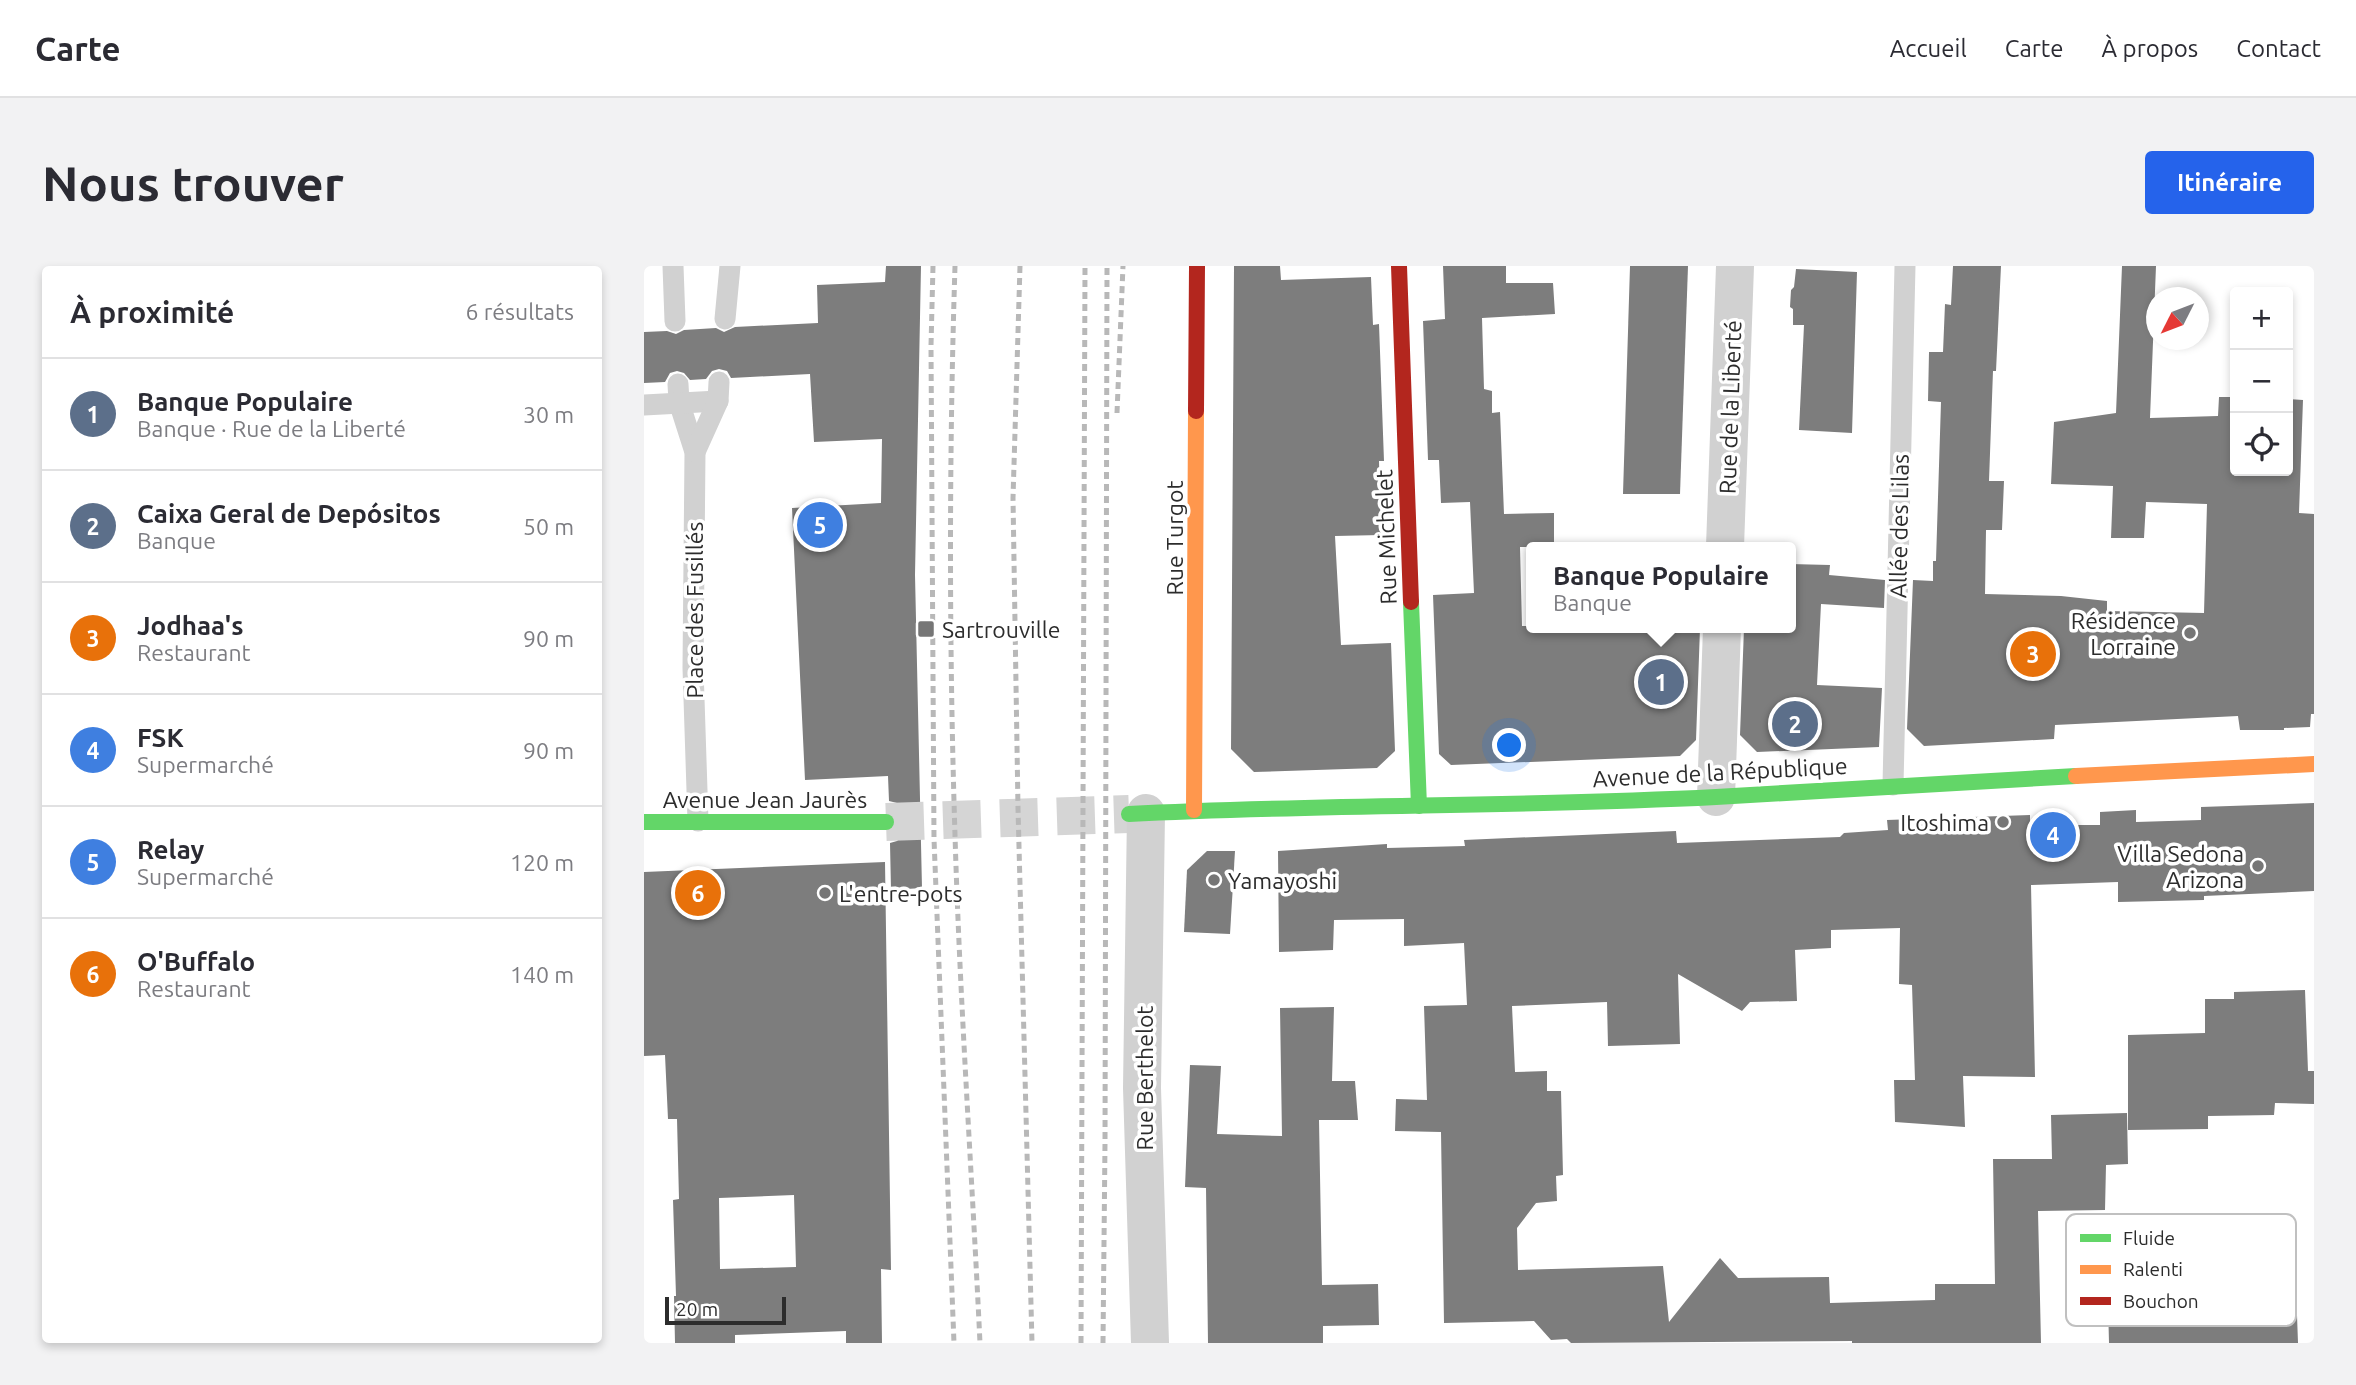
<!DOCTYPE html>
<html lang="fr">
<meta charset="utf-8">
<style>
body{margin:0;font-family:Ubuntu,sans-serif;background:#f2f2f3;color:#2b2b33}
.controls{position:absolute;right:21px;top:21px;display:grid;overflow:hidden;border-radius:7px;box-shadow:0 4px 10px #0003}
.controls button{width:63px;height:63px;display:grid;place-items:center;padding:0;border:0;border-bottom:2px solid #e1e1e2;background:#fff;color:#2b2b33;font:35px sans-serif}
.compass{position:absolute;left:1502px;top:21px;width:63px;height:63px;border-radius:50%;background:#fff;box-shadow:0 4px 10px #0003;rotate:228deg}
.scale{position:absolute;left:21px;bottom:18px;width:121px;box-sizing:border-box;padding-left:7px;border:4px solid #2c2c2c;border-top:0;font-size:19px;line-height:24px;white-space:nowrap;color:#2c2c2c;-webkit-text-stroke:5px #fff;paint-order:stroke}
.you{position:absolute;left:866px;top:480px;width:24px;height:24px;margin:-18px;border:5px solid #fff;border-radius:50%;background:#1a73e8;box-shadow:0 0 0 10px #1a73e833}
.badge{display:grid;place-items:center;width:46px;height:46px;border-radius:50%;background:#2563eb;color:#fff;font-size:23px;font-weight:700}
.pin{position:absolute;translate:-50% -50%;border:4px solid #fff;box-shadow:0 2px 7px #0006}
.popup{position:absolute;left:882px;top:276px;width:270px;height:91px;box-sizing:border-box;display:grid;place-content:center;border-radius:7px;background:#fff;filter:drop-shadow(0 2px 5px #0005);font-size:23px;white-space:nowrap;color:#7c7c81}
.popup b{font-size:26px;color:#2b2b33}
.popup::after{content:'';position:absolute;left:50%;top:100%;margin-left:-14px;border:14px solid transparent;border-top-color:#fff}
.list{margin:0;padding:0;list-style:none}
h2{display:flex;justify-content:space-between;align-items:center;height:91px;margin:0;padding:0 28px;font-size:30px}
h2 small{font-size:23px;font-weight:400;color:#7c7c81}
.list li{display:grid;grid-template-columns:46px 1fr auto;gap:21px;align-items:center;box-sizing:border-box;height:112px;padding:0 28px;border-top:2px solid #e1e1e2}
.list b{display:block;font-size:26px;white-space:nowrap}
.list p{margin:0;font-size:23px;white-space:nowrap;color:#7c7c81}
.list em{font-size:23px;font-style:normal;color:#7c7c81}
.icon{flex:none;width:38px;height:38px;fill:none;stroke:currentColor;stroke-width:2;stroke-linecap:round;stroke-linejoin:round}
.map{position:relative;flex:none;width:1670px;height:1077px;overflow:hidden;border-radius:7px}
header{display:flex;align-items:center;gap:42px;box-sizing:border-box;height:98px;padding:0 35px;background:#fff;border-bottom:2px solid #e1e1e2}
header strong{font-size:33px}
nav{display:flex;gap:38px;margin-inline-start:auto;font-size:24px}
.intro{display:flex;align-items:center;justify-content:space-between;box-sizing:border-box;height:168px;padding:0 42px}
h1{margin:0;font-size:49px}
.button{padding:18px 32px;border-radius:7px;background:#2563eb;color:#fff;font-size:24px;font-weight:700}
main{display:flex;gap:42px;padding:0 42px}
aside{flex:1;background:#fff;border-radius:7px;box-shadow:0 4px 10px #0003}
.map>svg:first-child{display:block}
</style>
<header>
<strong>Carte</strong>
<nav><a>Accueil</a><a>Carte</a><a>À propos</a><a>Contact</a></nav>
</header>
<div class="intro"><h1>Nous trouver</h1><a class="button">Itinéraire</a></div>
<main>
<aside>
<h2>À proximité<small>6 résultats</small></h2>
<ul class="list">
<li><span class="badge" style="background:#5c6f8a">1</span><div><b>Banque Populaire</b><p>Banque · Rue de la Liberté</p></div><em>30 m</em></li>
<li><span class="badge" style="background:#5c6f8a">2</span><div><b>Caixa Geral de Depósitos</b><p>Banque</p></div><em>50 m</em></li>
<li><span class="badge" style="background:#e8710a">3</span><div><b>Jodhaa's</b><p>Restaurant</p></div><em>90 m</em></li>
<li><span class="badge" style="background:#3f7fe0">4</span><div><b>FSK</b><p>Supermarché</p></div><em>90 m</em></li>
<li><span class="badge" style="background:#3f7fe0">5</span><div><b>Relay</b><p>Supermarché</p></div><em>120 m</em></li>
<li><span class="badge" style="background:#e8710a">6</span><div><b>O'Buffalo</b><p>Restaurant</p></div><em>140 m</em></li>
</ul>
</aside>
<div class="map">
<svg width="1670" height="1077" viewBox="0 0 1670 1077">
<rect width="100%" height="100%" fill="#fff"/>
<g fill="#7d7d7d" fill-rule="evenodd">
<path d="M242 0H277L271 309 278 622 247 624 246 577 253 575 261 567 264 555 261 545 253 537 245 535 244 510 161 514 148 242 237 237 238 173 170 176 166 108 87 112 83 105 75 103 68 105 62 113 46 114 40 107 33 105 26 107 21 116 0 117V66L23 65 32 68 40 64 72 62 80 66 91 61 174 57 173 19 241 16Z"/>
<path d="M590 0H636L637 14 727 11 729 59 735 58 740 195H735L737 269 691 270 697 379 747 377 751 485 733 502 610 506 587 483Z"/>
<path d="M799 0H862V17H909L911 48 838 52 840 123 848 125V147L856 146 860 248 910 247V281H876L878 360 1056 362 1052 474 1036 490 807 499 795 488 789 329 830 327 826 236 797 237 795 194H784L779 55 801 53Z"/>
<path d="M986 0H1044L1036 228H979Z"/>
<path d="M1309 0H1357L1352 105H1349L1345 215H1360L1358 264H1342L1341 328 1417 330 1463 335V345L1560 347 1563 238 1502 236 1500 272H1467L1469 220 1407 218 1410 156 1472 147 1478 0H1512L1506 152 1574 150 1575 131H1591V205H1644V133L1659 134 1655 247 1670 248V448H1667L1666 461 1640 462V464H1596L1594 450 1411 459 1410 473 1280 480 1263 463 1269 314 1289 315V295H1292L1297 136 1284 135 1285 86H1299L1301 38 1307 39Z"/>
<path d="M1152 3 1213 6 1208 167 1155 164 1160 59H1149V43L1146 41 1147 24 1150 21Z"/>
<path d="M1146 298 1186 299 1185 309 1241 314 1240 342 1177 338 1173 419 1238 422 1235 481 1113 486 1096 469 1100 362H1146Z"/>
<path d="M1670 537V625L1560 630V634L1474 636V616L1387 619 1391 811 1319 810 1321 861 1251 856 1250 814H1271L1268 719 1255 718 1256 662 1187 664V682L1151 684 1153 735 1106 736 1098 745 1034 708 1036 778 964 780 963 736 868 740 871 806 903 805V825H917L919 909 912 910 913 935 892 937 873 962 874 1004 1019 1000 1025 1056 1076 992 1094 1012 1185 1011 1186 1037 1291 1034V1018H1351L1349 893H1408L1407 849 1483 847 1484 898 1462 899 1461 944 1394 945 1397 1077H1208V1075L927 1077 923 1073 907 1074 890 1055 800 1057 797 866 751 865 752 833 783 834 780 740 823 739 820 677 760 680V653L690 654 689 684 635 686 634 585 743 578V582L821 580 820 574 1032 565 1033 577 1196 571 1200 567 1244 564 1243 554 1386 549V559H1456V546L1492 544V556L1557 554V541Z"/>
<path d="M563 585H591L586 668 540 666 543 604Z"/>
<path d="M241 596 247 1004 237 1003 238 1077H202V1065L91 1069V1077H31L30 1030H32L29 934 35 933 33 853H24L21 789 0 790V606ZM150 929 152 1001 76 1003 75 932Z"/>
<path d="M1661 724 1664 805H1670V838L1631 837 1630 849 1564 850V863L1484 864V769L1561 767V733H1590V726Z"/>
<path d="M690 741 688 815H711L714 854H675L678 1019 734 1018 735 1059 679 1060V1077H564L562 922 541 921 546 799 577 800 573 868 638 870 636 742Z"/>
<path d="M1632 1006V1021H1652L1654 1077H1465L1464 1038 1566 1034V1007Z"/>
</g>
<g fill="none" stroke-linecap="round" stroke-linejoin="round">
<path stroke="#d5d5d5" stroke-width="38" stroke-dasharray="38 19" stroke-linecap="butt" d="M242 556 485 548"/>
<g stroke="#d1d1d1" stroke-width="21">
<path d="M29 0 31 55"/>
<path d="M81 53 86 0"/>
<path d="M34 118 35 136 51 186 49 402 54 555"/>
<path d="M0 139 74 135"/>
<path d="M51 186 74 135 75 116"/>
<path d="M1249 519 1261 0"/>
</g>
<g stroke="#d1d1d1" stroke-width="38">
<path d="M1081 281 1091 0"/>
<path d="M1072 531 1078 362"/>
<path d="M502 547 498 822 506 1077"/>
</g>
<g stroke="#63d668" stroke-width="16">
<path d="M767 336 775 540"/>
<path d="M485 548C681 538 877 541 1072 531 1192 525 1312 516 1432 510"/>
<path d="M0 556H242"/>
</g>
<g stroke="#ff974d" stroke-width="16">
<path d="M1432 510 1670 498"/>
<path d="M550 544 552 145"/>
</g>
<g stroke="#b3261e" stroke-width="16">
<path d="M755 0 767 336"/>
<path d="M552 145 553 0"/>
</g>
<g stroke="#b8b8b8" stroke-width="5" stroke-dasharray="7 5" stroke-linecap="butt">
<path d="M289 0 287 80 290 573 310 1077"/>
<path d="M311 0C305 189 305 379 311 569 316 738 328 908 336 1077"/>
<path d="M376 0 369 232 374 542 388 1077"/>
<path d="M473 147 479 0"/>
<path d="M437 1077 441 0"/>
<path d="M459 1077 461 877 463 0"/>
</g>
</g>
<g fill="#767676" stroke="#fff" stroke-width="2.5">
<rect x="273" y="354" width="18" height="18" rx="3.5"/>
<circle cx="1546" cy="367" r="7"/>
<circle cx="1359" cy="556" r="7"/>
<circle cx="1614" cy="600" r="7"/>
<circle cx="570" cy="614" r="7"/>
<circle cx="181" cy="627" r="7"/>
</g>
<g text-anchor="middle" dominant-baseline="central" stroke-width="7" stroke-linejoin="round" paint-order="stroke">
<g font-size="23" fill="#2c2c2c" stroke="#fff">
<text transform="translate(1086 141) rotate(-88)">Rue de la Liberté</text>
<text transform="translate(1255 260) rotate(-89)">Allée des Lilas</text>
<text transform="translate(742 271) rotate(-92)">Rue Michelet</text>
<text transform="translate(530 272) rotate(-90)">Rue Turgot</text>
<text transform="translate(50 344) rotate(-90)">Place des Fusillés</text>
<text transform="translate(1076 506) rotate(-3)">Avenue de la République</text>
<text x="121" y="533">Avenue Jean Jaurès</text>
<text transform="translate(500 812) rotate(-90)">Rue Berthelot</text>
</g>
<g font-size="23" fill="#2c2c2c" stroke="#fff" text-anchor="end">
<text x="1532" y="354">Résidence<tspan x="1532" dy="26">Lorraine</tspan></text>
<text x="298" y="363" text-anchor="start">Sartrouville</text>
<text x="1345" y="556">Itoshima</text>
<text x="1600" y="587">Villa Sedona<tspan x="1600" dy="26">Arizona</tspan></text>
<text x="584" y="614" text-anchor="start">Yamayoshi</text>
<text x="195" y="627" text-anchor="start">L'entre-pots</text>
</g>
</g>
<rect x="1422" y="948" width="230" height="112" rx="10" fill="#fff" stroke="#c0c0c0" stroke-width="2"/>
<rect x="1436" y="968" width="31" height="8" fill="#63d668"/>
<rect x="1436" y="999" width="31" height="9" fill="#ff974d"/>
<rect x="1436" y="1031" width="31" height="8" fill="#b3261e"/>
<g font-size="19" fill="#2c2c2c">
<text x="1479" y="979">Fluide</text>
<text x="1479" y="1010">Ralenti</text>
<text x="1479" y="1042">Bouchon</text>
</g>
</svg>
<div class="controls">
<button>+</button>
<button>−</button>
<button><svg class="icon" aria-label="locate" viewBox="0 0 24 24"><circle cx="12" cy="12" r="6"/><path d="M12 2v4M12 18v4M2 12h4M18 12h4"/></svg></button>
</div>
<svg class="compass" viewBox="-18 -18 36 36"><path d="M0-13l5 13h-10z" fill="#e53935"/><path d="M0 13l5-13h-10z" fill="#7c7c81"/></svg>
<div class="scale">20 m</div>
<div class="you"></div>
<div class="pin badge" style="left:1017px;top:416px;background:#5c6f8a">1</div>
<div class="popup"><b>Banque Populaire</b>Banque</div>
<div class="pin badge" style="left:1151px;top:458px;background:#5c6f8a">2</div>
<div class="pin badge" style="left:1389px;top:388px;background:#e8710a">3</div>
<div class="pin badge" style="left:1409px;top:569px;background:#3f7fe0">4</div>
<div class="pin badge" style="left:176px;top:259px;background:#3f7fe0">5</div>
<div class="pin badge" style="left:54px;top:627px;background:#e8710a">6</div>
</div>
</main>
